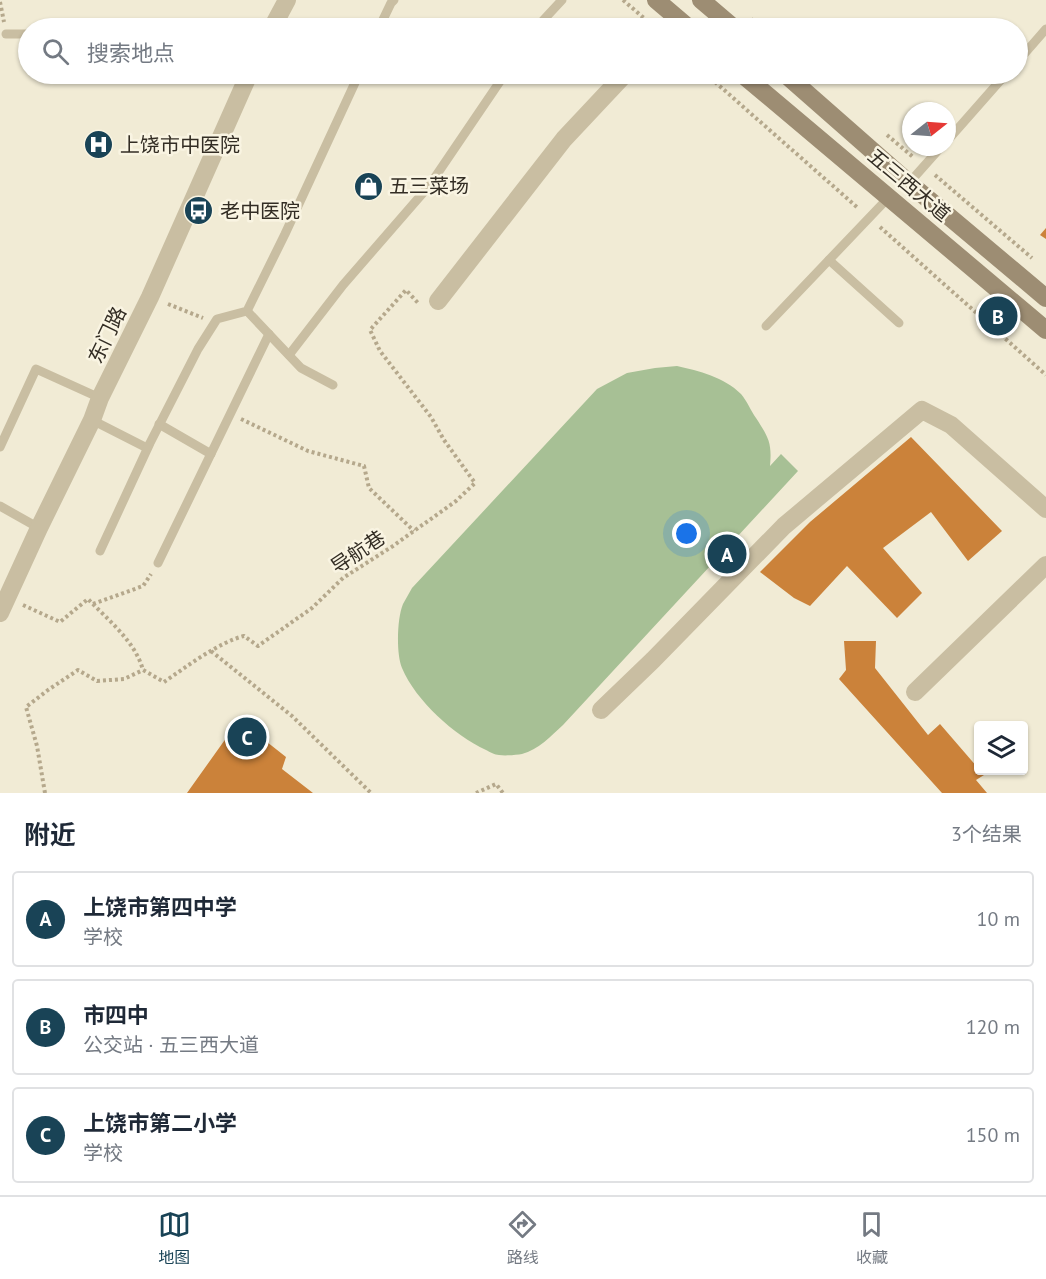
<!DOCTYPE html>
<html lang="zh">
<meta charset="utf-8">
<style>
body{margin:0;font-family:"PT Sans","Noto Sans SC",sans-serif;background:#f6f6f7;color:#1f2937}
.controls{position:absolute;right:18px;bottom:18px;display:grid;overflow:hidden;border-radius:6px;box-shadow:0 2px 4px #0004}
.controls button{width:54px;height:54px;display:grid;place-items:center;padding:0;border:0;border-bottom:2px solid #e0e1e3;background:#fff;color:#1f2937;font:30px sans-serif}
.compass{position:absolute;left:902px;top:102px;width:54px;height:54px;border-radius:50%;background:#fff;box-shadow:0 2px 4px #0004;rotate:73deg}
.you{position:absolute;left:687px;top:534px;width:21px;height:21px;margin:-15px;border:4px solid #fff;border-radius:50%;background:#1a73e8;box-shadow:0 0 0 9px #1a73e833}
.badge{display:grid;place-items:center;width:39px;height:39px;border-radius:50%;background:#194356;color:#fff;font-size:20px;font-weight:700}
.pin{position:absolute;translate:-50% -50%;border:3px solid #fff;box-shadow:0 2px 6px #0006}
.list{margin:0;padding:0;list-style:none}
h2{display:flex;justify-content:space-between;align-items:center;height:78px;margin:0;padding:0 24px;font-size:26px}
h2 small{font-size:20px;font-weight:400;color:#747a83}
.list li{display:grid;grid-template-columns:39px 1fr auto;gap:18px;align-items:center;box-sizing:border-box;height:96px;margin:0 12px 12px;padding:0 12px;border:2px solid #e0e1e3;border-radius:6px}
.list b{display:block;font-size:22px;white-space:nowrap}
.list p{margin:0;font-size:20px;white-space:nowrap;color:#747a83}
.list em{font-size:20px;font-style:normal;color:#747a83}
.icon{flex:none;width:33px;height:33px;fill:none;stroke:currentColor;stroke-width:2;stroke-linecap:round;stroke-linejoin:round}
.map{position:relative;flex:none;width:1046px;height:793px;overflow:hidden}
.search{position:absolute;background:#fff;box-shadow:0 2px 4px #0004;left:18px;right:18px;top:18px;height:66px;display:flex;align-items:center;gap:15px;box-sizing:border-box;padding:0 21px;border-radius:33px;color:#747a83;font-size:22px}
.sheet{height:402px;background:#fff}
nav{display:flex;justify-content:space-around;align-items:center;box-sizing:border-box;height:84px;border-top:2px solid #e0e1e3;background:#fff;font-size:16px;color:#747a83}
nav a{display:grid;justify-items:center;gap:3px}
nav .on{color:#194356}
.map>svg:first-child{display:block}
</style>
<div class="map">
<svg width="1046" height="793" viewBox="0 0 1046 793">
<rect width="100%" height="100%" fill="#f1ebd5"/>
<path fill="#a7c095" d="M677 366C699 371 724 377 741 394 747 401 751 411 756 418 769 438 772 443 770 466L781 454 798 471 563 725C551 736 538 750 522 754 516 755 505 756 499 755 495 755 490 752 486 750 454 735 416 701 402 668 396 654 397 618 403 604 406 599 409 593 412 588L597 389 627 373 655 368Z"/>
<g fill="#cb823a">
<path d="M1046 228V239L1040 235Z"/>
<path d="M911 437 1002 531 968 561 931 512 883 548 922 593 897 618 847 566 810 606 794 598 760 572 810 522Z"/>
<path d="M844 641H876L875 668 928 735 940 724 978 768V770H981L984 775 976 780 987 793H942L839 679 846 670Z"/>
<path d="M239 720 286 757 282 769 313 793H187Z"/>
</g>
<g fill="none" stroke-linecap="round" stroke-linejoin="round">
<g stroke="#b5a88c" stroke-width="4" stroke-dasharray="3 3" stroke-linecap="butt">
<path d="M623 0 652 25"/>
<path d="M0 2 4 22"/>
<path d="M751 19 761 28"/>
<path d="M706 74 858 208"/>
<path d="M887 135 913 157"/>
<path d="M935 175 1032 258"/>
<path d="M880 227 1046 375"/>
<path d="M168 304 203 318"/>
<path d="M241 419 308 451 364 466 369 488 414 531"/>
<path d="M93 604 143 586 151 574"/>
<path d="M23 605 60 622 88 599C108 620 135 641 143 670L164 682C186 667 219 642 244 636L258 646 312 608 343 578 393 546 456 501 475 483 444 440 431 417 380 351 370 330 406 290 419 304"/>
<path d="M211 651 292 716 371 793"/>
<path d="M45 793 37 746 26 707 48 690 78 670 97 681 124 679 143 670"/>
<path d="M476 793 496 784 503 793"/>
</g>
<g stroke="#c9bea2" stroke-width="9">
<path d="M379 28 391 3 394 0"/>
<path d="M536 28 562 0"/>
<path d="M6 34H28"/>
<path d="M1018 61 1046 29"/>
<path d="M947 141 1006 74"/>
<path d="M909 183 941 147"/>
<path d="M829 260 899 323"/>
<path d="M247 311 301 368 333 385"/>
<path d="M766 326 889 197"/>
<path d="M289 355 343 285 429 186 505 74"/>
<path d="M92 420 147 448"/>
<path d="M159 424 211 454"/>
<path d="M0 447 36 369 100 398"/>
<path d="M0 506 39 528"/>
<path d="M100 551 150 443 198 349 217 319 247 311 285 234 359 74"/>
<path d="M158 563 269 334"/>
</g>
<g stroke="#c9bea2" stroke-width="18">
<path d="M272 28 287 0"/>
<path d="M668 28 678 19"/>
<path d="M438 301 564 139 625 74"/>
<path d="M0 613 39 528 92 420 100 398 150 297 249 74"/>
<path d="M915 692 1046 565"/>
<path d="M601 710 653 660 784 526 922 410 951 425 1046 509"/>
</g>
<g stroke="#9d8d73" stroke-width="18">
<path d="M656 0 689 28"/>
<path d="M701 0 734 28"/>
<path d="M742 74 1046 330"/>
<path d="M785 74 909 183 1046 298"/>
</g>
</g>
<defs>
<symbol id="hospital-disc" viewBox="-11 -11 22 22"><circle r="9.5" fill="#194356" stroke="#f9f4e2"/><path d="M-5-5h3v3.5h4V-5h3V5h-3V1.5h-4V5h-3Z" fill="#fff"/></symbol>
<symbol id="shop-disc" viewBox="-11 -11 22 22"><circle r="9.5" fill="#194356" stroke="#f9f4e2"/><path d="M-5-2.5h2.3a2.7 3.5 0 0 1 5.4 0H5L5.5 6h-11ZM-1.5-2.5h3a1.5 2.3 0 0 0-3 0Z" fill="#fff"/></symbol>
<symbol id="bus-disc" viewBox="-11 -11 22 22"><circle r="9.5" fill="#194356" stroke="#f9f4e2"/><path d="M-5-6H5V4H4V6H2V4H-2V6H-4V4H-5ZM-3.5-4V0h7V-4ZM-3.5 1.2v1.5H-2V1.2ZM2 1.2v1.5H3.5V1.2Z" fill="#fff"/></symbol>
</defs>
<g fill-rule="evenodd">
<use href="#hospital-disc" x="82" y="128" width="33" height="33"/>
<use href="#shop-disc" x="352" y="170" width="33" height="33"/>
<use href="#bus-disc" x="182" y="194" width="33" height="33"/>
</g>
<g text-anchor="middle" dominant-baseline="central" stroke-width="5" stroke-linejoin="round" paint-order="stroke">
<g font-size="20" fill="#332d24" stroke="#f9f4e2" text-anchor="start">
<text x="120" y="145">上饶市中医院</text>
<text x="389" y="186">五三菜场</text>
<text x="220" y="211">老中医院</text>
</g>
<g font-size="20" fill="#332d24" stroke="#f9f4e2">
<text transform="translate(909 185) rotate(40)">五三西大道</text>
<text transform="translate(107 335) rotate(-64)">东门路</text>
<text transform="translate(358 552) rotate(-34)">导航巷</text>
</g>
</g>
</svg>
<div class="controls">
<button><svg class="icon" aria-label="layers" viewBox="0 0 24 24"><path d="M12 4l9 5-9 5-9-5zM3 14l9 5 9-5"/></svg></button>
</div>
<svg class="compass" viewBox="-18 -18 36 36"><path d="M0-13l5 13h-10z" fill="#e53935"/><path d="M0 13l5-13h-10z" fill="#747a83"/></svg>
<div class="you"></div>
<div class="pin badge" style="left:727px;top:554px">A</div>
<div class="pin badge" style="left:998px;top:316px">B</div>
<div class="pin badge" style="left:247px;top:737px">C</div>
<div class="search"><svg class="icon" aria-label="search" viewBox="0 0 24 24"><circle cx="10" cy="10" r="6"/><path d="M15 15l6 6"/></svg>搜索地点</div>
</div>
<section class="sheet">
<h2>附近<small>3个结果</small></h2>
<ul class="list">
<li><span class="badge">A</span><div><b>上饶市第四中学</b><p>学校</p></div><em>10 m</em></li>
<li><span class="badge">B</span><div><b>市四中</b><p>公交站 · 五三西大道</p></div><em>120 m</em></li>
<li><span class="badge">C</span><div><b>上饶市第二小学</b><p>学校</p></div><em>150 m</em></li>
</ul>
</section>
<nav>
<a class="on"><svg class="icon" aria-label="map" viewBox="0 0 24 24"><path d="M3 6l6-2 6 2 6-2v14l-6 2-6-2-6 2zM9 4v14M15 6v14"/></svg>地图</a>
<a><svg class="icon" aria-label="directions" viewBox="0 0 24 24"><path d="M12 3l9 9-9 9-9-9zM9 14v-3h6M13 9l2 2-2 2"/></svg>路线</a>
<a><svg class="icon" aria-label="saved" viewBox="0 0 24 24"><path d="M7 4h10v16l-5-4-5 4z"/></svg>收藏</a>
</nav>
